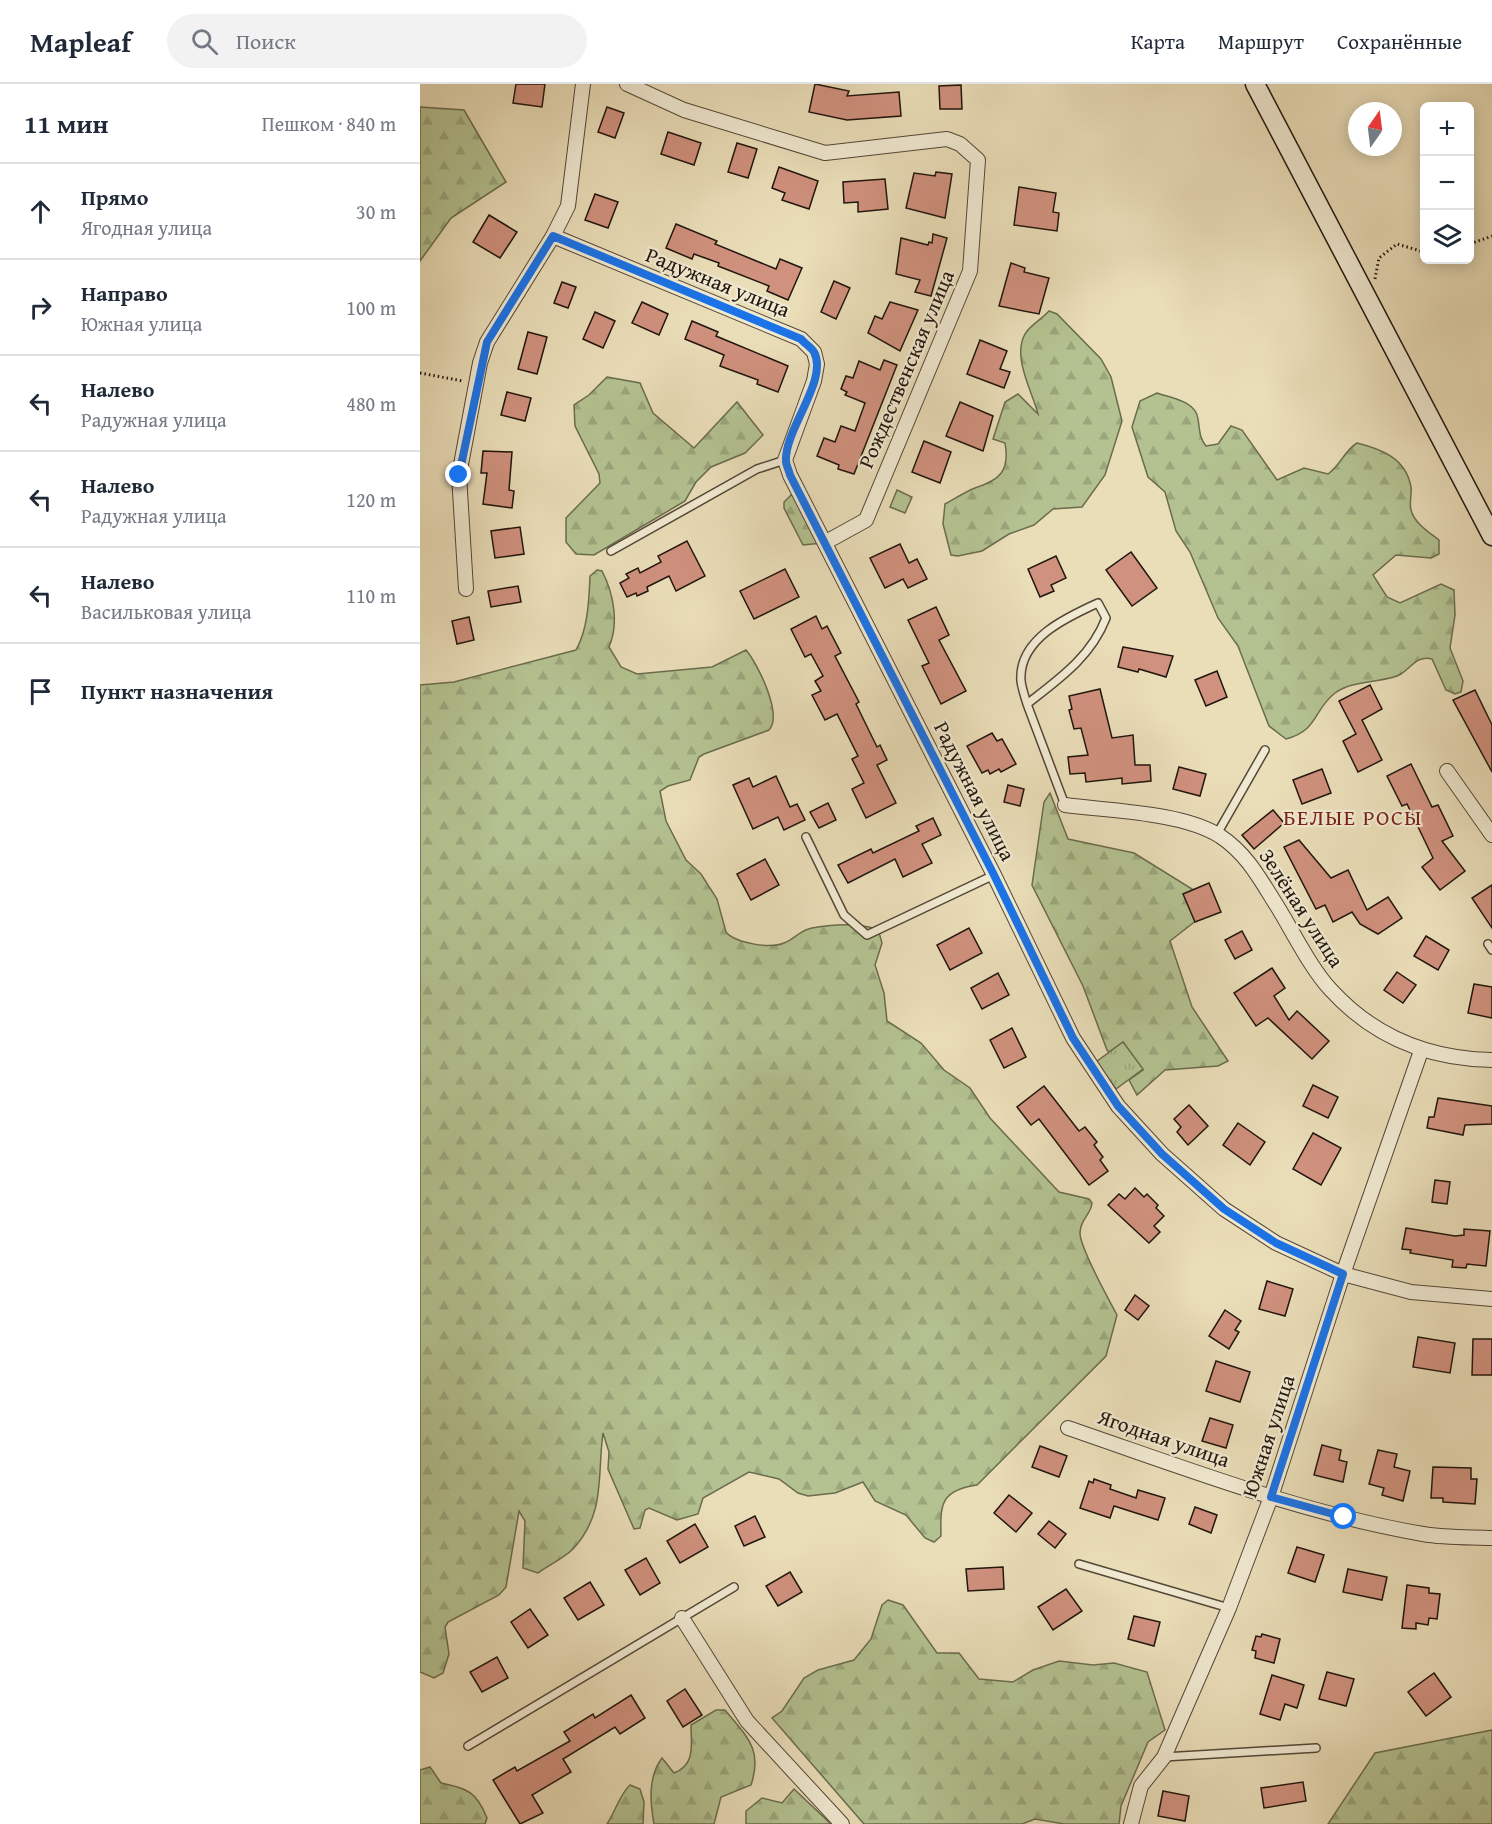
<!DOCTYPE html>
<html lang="ru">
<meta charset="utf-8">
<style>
body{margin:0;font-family:"Gentium Book Plus",serif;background:#f2f2f3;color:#1f2937}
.controls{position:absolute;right:18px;top:18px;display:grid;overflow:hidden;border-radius:9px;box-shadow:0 3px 15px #0003}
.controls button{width:54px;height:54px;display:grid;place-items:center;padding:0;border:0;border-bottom:2px solid #e0e1e3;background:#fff;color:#1f2937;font:30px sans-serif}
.compass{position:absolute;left:928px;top:18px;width:54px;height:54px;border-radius:50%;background:#fff;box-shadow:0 3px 15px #0003;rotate:14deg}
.stop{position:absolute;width:18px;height:18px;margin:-14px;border:4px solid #1a73e8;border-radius:50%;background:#fff}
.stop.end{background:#1a73e8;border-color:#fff;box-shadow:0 2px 6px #0008}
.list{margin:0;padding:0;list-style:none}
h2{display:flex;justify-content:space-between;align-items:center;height:78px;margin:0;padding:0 24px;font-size:26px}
h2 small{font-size:20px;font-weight:400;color:#747a83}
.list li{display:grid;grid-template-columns:39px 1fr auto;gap:18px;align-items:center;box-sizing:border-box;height:96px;padding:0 24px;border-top:2px solid #e0e1e3}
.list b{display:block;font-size:22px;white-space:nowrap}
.list p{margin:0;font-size:20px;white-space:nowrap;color:#747a83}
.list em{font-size:20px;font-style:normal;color:#747a83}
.icon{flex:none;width:33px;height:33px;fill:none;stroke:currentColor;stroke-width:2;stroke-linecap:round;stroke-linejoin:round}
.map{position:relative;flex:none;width:1072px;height:1740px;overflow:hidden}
header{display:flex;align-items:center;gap:36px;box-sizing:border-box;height:84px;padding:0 30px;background:#fff;border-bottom:2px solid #e0e1e3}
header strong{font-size:28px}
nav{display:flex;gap:33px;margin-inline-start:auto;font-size:21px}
.search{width:420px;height:54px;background:#f2f2f3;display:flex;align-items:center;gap:15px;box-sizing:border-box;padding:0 21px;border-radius:33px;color:#747a83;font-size:22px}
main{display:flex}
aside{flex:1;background:#fff}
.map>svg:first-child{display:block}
</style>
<header>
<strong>Mapleaf</strong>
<div class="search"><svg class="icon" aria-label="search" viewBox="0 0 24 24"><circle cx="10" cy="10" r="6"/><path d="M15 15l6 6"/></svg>Поиск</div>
<nav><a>Карта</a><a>Маршрут</a><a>Сохранённые</a></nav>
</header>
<main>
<aside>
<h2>11 мин<small>Пешком · 840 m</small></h2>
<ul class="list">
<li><svg class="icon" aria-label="ahead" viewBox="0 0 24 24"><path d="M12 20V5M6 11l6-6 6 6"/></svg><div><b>Прямо</b><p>Ягодная улица</p></div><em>30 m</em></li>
<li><svg class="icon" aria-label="right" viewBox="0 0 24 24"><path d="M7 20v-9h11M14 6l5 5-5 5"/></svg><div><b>Направо</b><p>Южная улица</p></div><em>100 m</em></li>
<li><svg class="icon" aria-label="left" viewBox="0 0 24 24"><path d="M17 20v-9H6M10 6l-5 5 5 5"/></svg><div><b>Налево</b><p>Радужная улица</p></div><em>480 m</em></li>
<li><svg class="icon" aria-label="left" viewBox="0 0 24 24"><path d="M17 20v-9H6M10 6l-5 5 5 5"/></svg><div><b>Налево</b><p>Радужная улица</p></div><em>120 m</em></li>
<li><svg class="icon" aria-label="left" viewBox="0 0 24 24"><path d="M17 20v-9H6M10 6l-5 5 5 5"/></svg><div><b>Налево</b><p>Васильковая улица</p></div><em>110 m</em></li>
<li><svg class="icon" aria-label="arrive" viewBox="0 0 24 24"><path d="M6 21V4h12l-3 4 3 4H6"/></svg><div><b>Пункт назначения</b></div></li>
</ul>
</aside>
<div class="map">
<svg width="1072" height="1740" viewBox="0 0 1072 1740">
<defs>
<pattern id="forest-firs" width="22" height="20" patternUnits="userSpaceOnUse" patternTransform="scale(1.5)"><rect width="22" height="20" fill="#b4c291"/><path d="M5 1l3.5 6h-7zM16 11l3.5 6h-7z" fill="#9aa67c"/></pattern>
<pattern id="park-tufts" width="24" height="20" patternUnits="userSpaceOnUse" patternTransform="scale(1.5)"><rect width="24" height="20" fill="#b4c291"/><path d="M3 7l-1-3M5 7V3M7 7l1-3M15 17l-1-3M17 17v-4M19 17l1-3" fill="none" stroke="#9aa67c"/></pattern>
</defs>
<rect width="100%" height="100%" fill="#eadeb9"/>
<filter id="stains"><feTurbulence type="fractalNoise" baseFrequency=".00333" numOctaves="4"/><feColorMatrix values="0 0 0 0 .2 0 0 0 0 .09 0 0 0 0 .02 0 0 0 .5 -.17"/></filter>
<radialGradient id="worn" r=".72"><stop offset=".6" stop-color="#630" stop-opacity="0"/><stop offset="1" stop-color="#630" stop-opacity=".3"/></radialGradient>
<g fill="url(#forest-firs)" stroke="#6a6c4e" stroke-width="1.5">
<path d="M0 23 44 26 86 98 31 134 0 177Z"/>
<path d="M629 227 637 230 681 275 691 293 702 337 685 391 662 423 633 425 614 441 589 450 562 467 538 472 531 471 523 440 525 420C534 415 545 408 555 404 580 396 590 387 585 359L573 355 585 318 598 310 618 330C612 307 592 273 605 250 609 242 622 235 629 227Z"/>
<path d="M187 293 220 299 233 329 274 364 317 318 343 351 325 369 291 383 276 398 265 417 174 471 156 470 146 458V434L180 399 179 390 155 342 154 321 169 311Z"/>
<path d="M737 309C751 314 776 317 778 335 780 347 779 353 786 362L798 360 811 342 822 346 857 396 884 384 908 390C921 381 924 367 937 359 961 365 986 374 991 403 992 410 989 419 991 426 994 439 1010 449 1019 456V470L1011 474 976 471 953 491 967 513 980 519 1021 500 1034 506 1035 531 1030 564 1043 597 1041 608 1035 610 1026 606 1012 575C997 571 992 583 981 590 967 599 934 595 915 609 893 626 899 646 866 655L849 642 818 562 798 534 770 468 756 447 745 408 728 393 712 343 720 317Z"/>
<path d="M371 411 377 413 402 459 383 461 364 424V418Z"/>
<path d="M177 486 182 487C194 510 199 540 189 563L201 583 217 590 292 583 326 566C338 580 363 631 349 646L284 670 279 673 270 696 248 702 240 707 246 737 266 776 281 790 297 815 306 848C315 859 350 865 364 859 375 855 380 846 392 844 416 840 435 839 458 845L462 859 455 881 464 909 467 937 501 959 524 986 550 1004 570 1034 639 1108 669 1115 672 1119C671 1131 660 1135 660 1149 660 1164 689 1216 697 1231L686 1272 557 1401C521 1406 520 1420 521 1452L514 1458 505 1454 486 1431 455 1417 443 1398 415 1409 388 1412 378 1409 359 1395 329 1388 283 1414 278 1430 257 1436 229 1424 225 1426 220 1444 214 1445 188 1385 189 1368 183 1349C177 1392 186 1429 153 1465 144 1474 129 1481 118 1489L103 1484 105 1437 99 1427 86 1503 79 1511 28 1538 25 1543 29 1570 23 1589 14 1594 0 1588V601L34 598 156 566C168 545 169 516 170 492Z"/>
<path d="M630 709 648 755 714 769 772 805 777 836 750 857 772 923 808 977 798 982 745 986 717 1011 709 996 723 986 703 958 689 968 687 966 663 902 612 801 624 718Z"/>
<path d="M468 1516 483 1521 517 1569H539L559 1595 593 1598 613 1586 639 1577 673 1581 694 1579 727 1588 745 1646 728 1658 701 1722 699 1740H644L615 1735 602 1740H444L352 1634 362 1627 384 1594 398 1586 434 1576 451 1555 462 1521Z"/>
<path d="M296 1626H305C327 1653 343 1665 331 1701L301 1713 294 1740H234C230 1717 228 1693 242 1674L254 1689C276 1681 271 1660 271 1641Z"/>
<path d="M1072 1646V1740H908L955 1669Z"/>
<path d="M10 1683 21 1699C48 1705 56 1707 67 1734L65 1740H0V1686Z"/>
<path d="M210 1701 220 1705 224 1718 223 1740H187C195 1728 200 1710 210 1701Z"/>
<path d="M374 1705 411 1740H326V1727L342 1714 362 1719Z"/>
</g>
<g fill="url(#park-tufts)" stroke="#6a6c4e" stroke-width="1.5">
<path d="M477 406 492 413 485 429 470 423Z"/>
<path d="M703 958 723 985 696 1005 676 978Z"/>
</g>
<g fill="#d0917e" stroke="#21150c" stroke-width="1.5">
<path d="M96 0H125L122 23 93 19Z"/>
<path d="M395 0 429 7 427 12 479 8 481 32 427 36 389 28Z"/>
<path d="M541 1 542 25H520L519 2Z"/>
<path d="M187 23 204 29 195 54 178 48Z"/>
<path d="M248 48 281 59 274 81 241 70Z"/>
<path d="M317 59 337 65 328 94 308 88Z"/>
<path d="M359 83 398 97 389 125 362 116 365 109 352 104Z"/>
<path d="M516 88 532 90 525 134 486 124 494 89 515 92Z"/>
<path d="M465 95 468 125 438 128V118L424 119 423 98Z"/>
<path d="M599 103 636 109 633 128 639 129 637 147 594 141Z"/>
<path d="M175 110 198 118 188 144 165 136Z"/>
<path d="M69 131 97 148 80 174 53 158Z"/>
<path d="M256 140 297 157 295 160 356 185 360 175 382 184 368 216 347 207 349 202 298 182 299 179 274 170 272 175 246 164Z"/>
<path d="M513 150 527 154 511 212 495 208 500 196 476 190 481 154 508 161 509 158 512 159Z"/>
<path d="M591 179 605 184 604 188 629 194 619 230 579 222Z"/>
<path d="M414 197 430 204 416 235 401 228Z"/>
<path d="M142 198 156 203 148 224 134 219Z"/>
<path d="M222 218 248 230 239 251 212 239Z"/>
<path d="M470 218 498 226 480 267 448 249 455 232 462 235Z"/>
<path d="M175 228 195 237 183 264 163 255Z"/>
<path d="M272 237 298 248 296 252 368 282 358 308 337 300 338 296 300 282 304 271 265 255Z"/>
<path d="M108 248 127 253 117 290 98 285Z"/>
<path d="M560 256 587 267 580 285 590 288 584 304 547 290Z"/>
<path d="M464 276 477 281 434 390 418 385 419 381 397 372 404 354 415 358 421 342 435 347 445 319 425 311 427 308 421 305 426 292 433 294 439 277 460 286Z"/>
<path d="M87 308 111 314 105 337 81 331Z"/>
<path d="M540 318 573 332 563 367 526 352Z"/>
<path d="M504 357 531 368 520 399 492 388Z"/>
<path d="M63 367 92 368 89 406 94 407 92 424 63 420 67 389H61Z"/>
<path d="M100 443 104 470 75 474 71 447Z"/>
<path d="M267 457 285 492 256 507 249 492 227 503 228 507 217 512 216 509 207 513 200 499 209 494 206 490 218 484 220 489 241 478 238 472Z"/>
<path d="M480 460 489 479 497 475 507 495 488 504 483 495 465 504 450 474Z"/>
<path d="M711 468 737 504 712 522 686 486Z"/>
<path d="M636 472 646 494 631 501 634 507 620 513 608 485Z"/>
<path d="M365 485 379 513 334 535 320 507Z"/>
<path d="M98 502 101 518 71 523 68 507Z"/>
<path d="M516 523 529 551 519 556 546 607 521 620 502 582 509 579 488 536Z"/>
<path d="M396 532 402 545 407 542 421 569 415 572 439 618 436 620 457 663 460 661 467 676 457 681 476 719 446 734 432 705 444 699 432 675 438 672 417 630 405 636 392 611 401 607 395 597 403 592 391 570 385 573 371 545Z"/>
<path d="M49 533 54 556 37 560 32 537Z"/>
<path d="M703 563 753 572 746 593 719 585 718 588 698 583Z"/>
<path d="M797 587 807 613 786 622 775 596Z"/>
<path d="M950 601 962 625 942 636 962 676 938 688 923 657 936 650 919 617Z"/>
<path d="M680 605 692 654 713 651 715 681H730L731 697 702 700V694L666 698 665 689 650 690 648 673 668 671 661 644 654 645 649 626 652 625 649 612Z"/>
<path d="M1055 606 1072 641V688L1033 616Z"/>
<path d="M572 649 577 657 582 655 596 680 581 688 579 685 570 690 568 686 562 689 547 662Z"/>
<path d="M991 680 1012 723 1018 721 1033 752 1022 757 1045 787 1020 806 1002 783 1013 774 987 720 982 722 967 692Z"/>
<path d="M759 683 786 690 780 712 753 705Z"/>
<path d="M902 685 911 709 882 720 873 696Z"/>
<path d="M356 692 370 723 377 720 385 736 364 746 358 733 333 745 313 701 329 694 333 703Z"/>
<path d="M588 701 604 705 600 722 584 718Z"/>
<path d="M408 719 416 736 399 744 390 728Z"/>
<path d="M853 726 864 739 834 765 822 751Z"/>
<path d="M513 734 521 751 502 760 512 779 483 793 475 775 428 799 418 781 451 765 453 769 499 747 496 742Z"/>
<path d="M879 756 911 794 928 786 947 826 968 813 982 834 958 850 940 840 932 828 913 838 905 821 896 825 864 763Z"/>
<path d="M345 775 359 801 331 816 317 790Z"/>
<path d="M789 799 801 828 775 838 763 810Z"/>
<path d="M1072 801V844L1052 814Z"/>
<path d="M549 844 562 869 530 886 517 861Z"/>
<path d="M822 847 832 866 815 875 805 856Z"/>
<path d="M1006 852 1029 866 1018 886 994 872Z"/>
<path d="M852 884 865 904 854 912 869 936 877 927 909 957 892 975 848 934 836 942 814 909Z"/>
<path d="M977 888 996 901 983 919 964 906Z"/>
<path d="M578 889 589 911 562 925 551 904Z"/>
<path d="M1054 900 1072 903V934L1048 929Z"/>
<path d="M592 944 606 973 584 984 570 956Z"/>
<path d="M893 1001 918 1013 908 1034 883 1022Z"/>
<path d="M624 1002 659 1047 665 1043 677 1058 674 1061 683 1073 680 1076 688 1087 669 1101 619 1035 611 1041 597 1023Z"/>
<path d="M1018 1014 1072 1022V1040L1045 1041 1043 1051 1007 1044 1009 1033H1014Z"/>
<path d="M769 1021 788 1042 768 1061 757 1048 761 1043 754 1035Z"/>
<path d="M818 1039 845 1058 830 1081 803 1061Z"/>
<path d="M893 1049 921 1064 901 1101 873 1085Z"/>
<path d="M1015 1096 1030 1098 1027 1120 1012 1118Z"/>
<path d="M715 1104 724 1113 727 1110 738 1121 736 1124 744 1132 734 1142 740 1148 729 1159 688 1121 699 1110 705 1115Z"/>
<path d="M986 1144 1035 1152 1044 1151V1145L1070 1147 1066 1182 1047 1180 1046 1184 1032 1183 1033 1176 990 1169 991 1166 982 1165Z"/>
<path d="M847 1197 873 1205 865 1232 839 1225Z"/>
<path d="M715 1211 729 1222 718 1236 705 1226Z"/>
<path d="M805 1226 821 1237 815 1246 819 1248 809 1265 789 1252Z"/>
<path d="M998 1253 1035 1259 1030 1289 993 1283Z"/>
<path d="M1053 1255H1072V1291H1052Z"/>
<path d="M796 1277 830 1288 820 1318 786 1307Z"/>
<path d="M790 1334 813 1341 806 1364 782 1357Z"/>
<path d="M902 1361 921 1366 919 1376 927 1378 923 1398 894 1391Z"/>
<path d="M620 1362 647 1372 639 1393 612 1383Z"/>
<path d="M958 1366 977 1370 974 1383 990 1387 983 1417 962 1411 964 1404 949 1400Z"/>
<path d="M1013 1383 1051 1384V1395H1057L1055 1420 1023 1418V1414H1011Z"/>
<path d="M674 1395 691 1401 690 1405 716 1414 718 1406 745 1414 738 1436 694 1422 690 1434 660 1424 669 1397 673 1399Z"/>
<path d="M589 1411 612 1429 596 1448 574 1429Z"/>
<path d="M775 1423 797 1431 791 1449 769 1440Z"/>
<path d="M335 1432 345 1453 324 1462 315 1442Z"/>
<path d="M629 1437 646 1450 635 1464 618 1450Z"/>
<path d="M275 1440 288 1463 260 1479 247 1457Z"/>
<path d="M877 1463 904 1471 895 1498 868 1489Z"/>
<path d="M226 1474 240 1499 220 1511 205 1486Z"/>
<path d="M583 1483 584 1505 548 1507 546 1485Z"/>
<path d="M928 1485 967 1493 962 1516 923 1508Z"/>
<path d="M370 1488 382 1508 358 1522 346 1502Z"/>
<path d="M170 1498 184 1521 158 1536 144 1514Z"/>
<path d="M987 1501 1009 1504V1509L1020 1510 1017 1535 1009 1534 1008 1541 996 1539V1545L982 1544Z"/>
<path d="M646 1505 662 1527 633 1546 618 1523Z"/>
<path d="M110 1525 128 1551 108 1564 91 1538Z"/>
<path d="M714 1532 740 1538 734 1562 708 1555Z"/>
<path d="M842 1550 860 1555 854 1579 835 1574 836 1567 832 1566 836 1552 841 1553Z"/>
<path d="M77 1573 88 1594 62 1608 50 1588Z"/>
<path d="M907 1588 934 1595 926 1622 899 1615Z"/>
<path d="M1014 1589 1031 1613 1006 1632 988 1608Z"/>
<path d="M852 1591 884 1601 877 1624 865 1620 860 1636 840 1630Z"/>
<path d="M265 1605 282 1631 263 1643 247 1617Z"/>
<path d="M211 1611 225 1634 200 1650 195 1643 143 1675 151 1688 112 1711 123 1729 100 1740 73 1696 95 1683 97 1687 150 1657 144 1648 173 1630 175 1634Z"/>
<path d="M883 1698 886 1717 844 1724 841 1704Z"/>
<path d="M743 1707 769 1712 765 1737 738 1732Z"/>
</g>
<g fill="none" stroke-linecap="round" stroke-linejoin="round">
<defs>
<g id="lane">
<path d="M191 467 337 385 365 376"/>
<path d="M607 620C605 613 602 605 601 597 598 555 647 533 678 519L686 534C671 573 639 595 607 620L645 721"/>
<path d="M797 750 845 666"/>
<path d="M386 753 424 831 447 851 574 791"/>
<path d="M1068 860 1072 866"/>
<path d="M659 1480 809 1524"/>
<path d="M48 1662 314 1503"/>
<path d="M744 1673 896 1664"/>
</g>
<g id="street">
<path d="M207 0 264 26 405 69 527 55 540 60 558 76 550 187 446 436 406 458"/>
<path d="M133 152 381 255 394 268 397 280 394 297 365 376 370 391 574 791 653 954 698 1022 742 1070 804 1125 856 1159 923 1190 991 1208 1072 1215"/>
<path d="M46 505 39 391 60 279 67 258 133 152 148 122 163 0"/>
<path d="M1027 687 1072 751"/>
<path d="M645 721C690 727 762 728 800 752 827 770 840 795 857 822 872 846 891 885 911 906 954 953 1009 975 1072 976"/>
<path d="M648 1344C765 1384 881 1429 1003 1450 1026 1454 1050 1453 1072 1454"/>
<path d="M262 1534 327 1637 422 1740"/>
<path d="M711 1740 721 1702 744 1673 809 1524 851 1413 923 1190 1001 967"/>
</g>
<path id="secondary" d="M835 0 1072 452"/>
</defs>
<use href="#lane" stroke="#534737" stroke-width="10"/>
<use href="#street" stroke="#534737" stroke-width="16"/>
<use href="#secondary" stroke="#21150c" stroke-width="21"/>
<g stroke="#21150c" stroke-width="3" stroke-dasharray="1.5 3" stroke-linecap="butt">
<path d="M1050 160 1072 152"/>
<path d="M955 195 959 174 977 160 1004 168"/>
<path d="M0 289 43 297"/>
</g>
<use href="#lane" stroke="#f1ead2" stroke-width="7"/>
<use href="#street" stroke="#f1ead2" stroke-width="14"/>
<use href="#secondary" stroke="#f1ead2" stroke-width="18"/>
</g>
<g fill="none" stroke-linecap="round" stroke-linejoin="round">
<path stroke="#1a73e8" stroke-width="8" d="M39 391 67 258 133 152 381 255C384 259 391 263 394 268 409 296 364 346 366 377 366 381 369 386 370 391L574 791 653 954 698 1022 742 1070 804 1125 856 1159 923 1190 851 1413 924 1433"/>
</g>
<g text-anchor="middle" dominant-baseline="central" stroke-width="4.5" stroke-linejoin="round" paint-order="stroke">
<g font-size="21" fill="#21150c" stroke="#f1ead2">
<text transform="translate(298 198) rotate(22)">Радужная улица</text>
<text transform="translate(486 285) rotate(-67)">Рождественская улица</text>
<text transform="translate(555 707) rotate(63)">Радужная улица</text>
<text transform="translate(882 824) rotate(57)">Зелёная улица</text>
<text transform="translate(848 1352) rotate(-72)">Южная улица</text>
<text transform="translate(744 1354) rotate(19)">Ягодная улица</text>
</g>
<g font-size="22" letter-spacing="1.5" fill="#7a1f14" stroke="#f1ead2">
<text x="933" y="733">БЕЛЫЕ РОСЫ</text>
</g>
</g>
<rect width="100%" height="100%" filter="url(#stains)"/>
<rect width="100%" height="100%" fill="url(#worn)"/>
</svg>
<div class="controls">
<button>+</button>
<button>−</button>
<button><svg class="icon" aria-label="layers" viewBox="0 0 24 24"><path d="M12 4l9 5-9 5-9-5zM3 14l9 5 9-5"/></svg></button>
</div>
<svg class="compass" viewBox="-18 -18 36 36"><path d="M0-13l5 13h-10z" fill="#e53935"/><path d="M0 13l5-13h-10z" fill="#747a83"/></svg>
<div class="stop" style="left:924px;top:1433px"></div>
<div class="stop end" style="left:39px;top:391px"></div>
</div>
</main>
